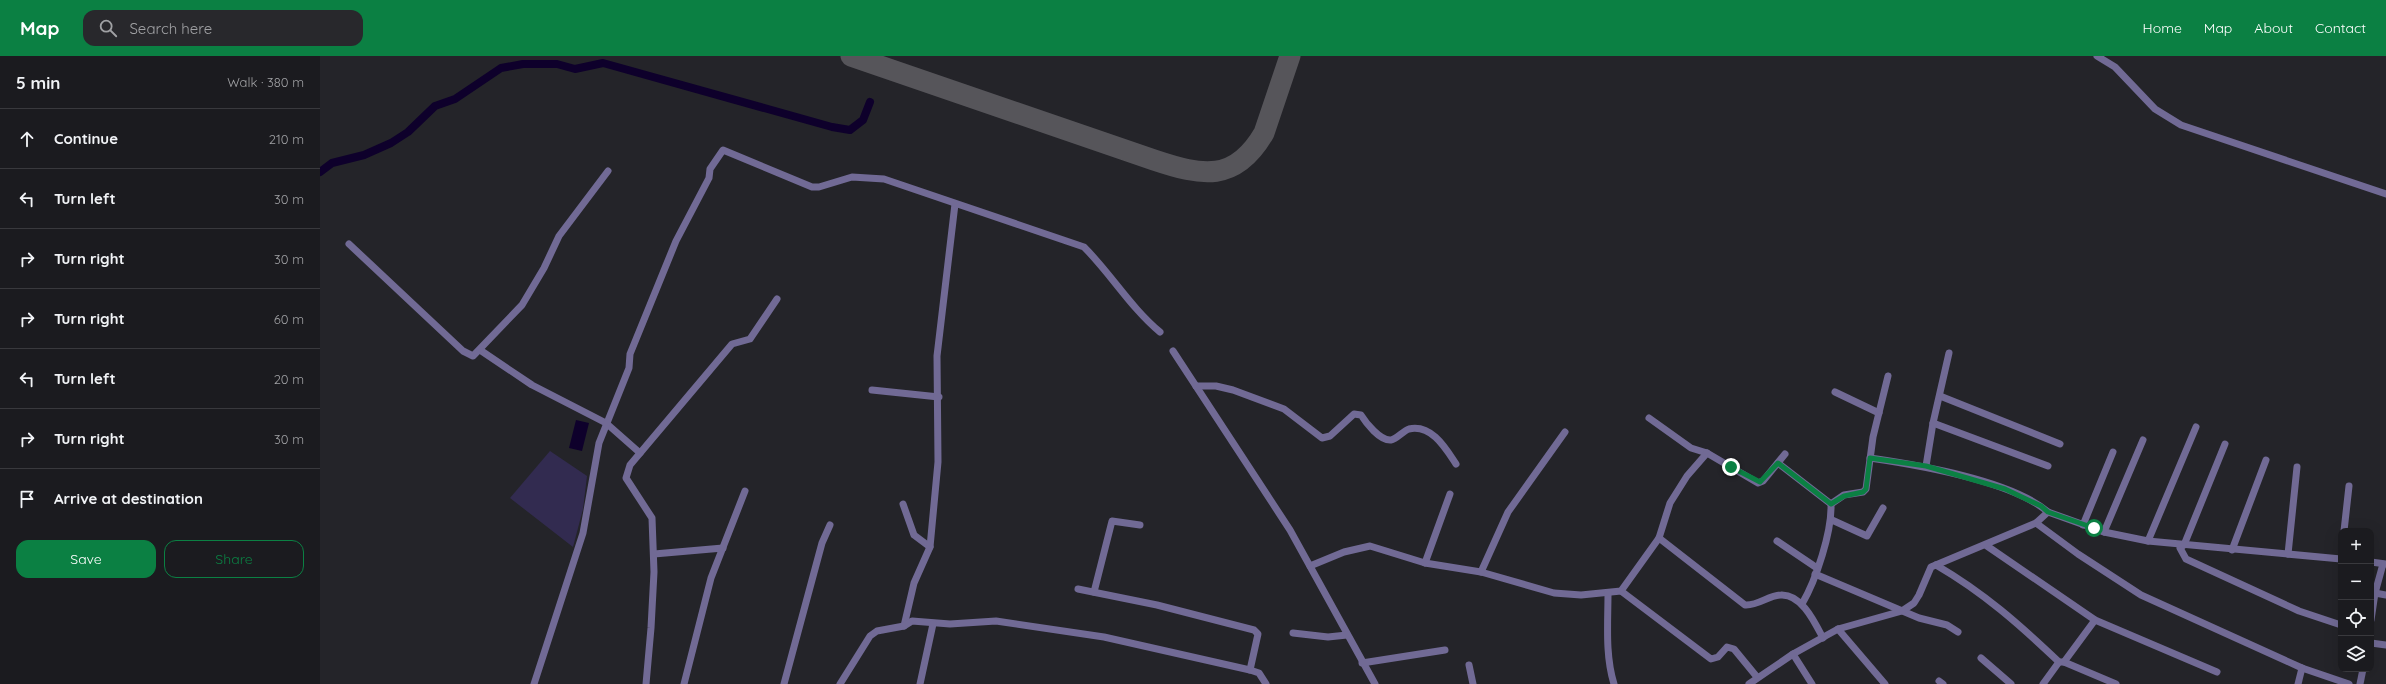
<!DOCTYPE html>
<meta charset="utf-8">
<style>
body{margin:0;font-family:Quicksand,sans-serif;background:#28282c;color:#f1f3f6}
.controls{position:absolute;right:12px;bottom:12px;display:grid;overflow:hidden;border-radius:8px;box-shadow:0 4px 16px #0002}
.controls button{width:36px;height:36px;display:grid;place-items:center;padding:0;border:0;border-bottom:1px solid #39393d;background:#1b1b1f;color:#f1f3f6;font:20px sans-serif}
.stop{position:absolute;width:12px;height:12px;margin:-9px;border:3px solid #0b8043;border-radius:50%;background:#fff}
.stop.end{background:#0b8043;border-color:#fff;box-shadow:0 1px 4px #0008}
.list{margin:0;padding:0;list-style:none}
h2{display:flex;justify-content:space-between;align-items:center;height:52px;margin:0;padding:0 16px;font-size:17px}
h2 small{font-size:13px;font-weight:400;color:#a0a1a4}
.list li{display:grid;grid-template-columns:26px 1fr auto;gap:12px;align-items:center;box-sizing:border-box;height:60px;padding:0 16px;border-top:1px solid #39393d}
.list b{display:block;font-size:15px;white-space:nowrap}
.list em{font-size:13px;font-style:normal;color:#a0a1a4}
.actions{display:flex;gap:8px;padding:12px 16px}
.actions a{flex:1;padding:9px 0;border:1px solid #0b8043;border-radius:12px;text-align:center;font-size:14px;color:#0b8043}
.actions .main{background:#0b8043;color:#fff}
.icon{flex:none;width:22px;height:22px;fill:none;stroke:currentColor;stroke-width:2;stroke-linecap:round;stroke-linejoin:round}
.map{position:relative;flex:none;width:2066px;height:628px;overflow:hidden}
header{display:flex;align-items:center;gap:24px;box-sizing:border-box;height:56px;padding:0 20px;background:#0b8043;color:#fff}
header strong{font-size:19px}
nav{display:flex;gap:22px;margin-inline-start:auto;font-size:14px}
.search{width:280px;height:36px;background:#28282c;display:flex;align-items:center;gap:10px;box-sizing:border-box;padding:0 14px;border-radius:12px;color:#a0a1a4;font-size:15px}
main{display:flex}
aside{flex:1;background:#1b1b1f}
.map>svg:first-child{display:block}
</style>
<header>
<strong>Map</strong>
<div class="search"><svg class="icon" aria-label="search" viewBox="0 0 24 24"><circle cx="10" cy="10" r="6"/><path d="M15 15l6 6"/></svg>Search here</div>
<nav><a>Home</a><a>Map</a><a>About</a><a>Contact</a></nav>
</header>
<main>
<aside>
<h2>5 min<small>Walk · 380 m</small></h2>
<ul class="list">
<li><svg class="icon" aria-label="ahead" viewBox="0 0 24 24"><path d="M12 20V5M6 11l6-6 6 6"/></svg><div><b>Continue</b></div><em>210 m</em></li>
<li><svg class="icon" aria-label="left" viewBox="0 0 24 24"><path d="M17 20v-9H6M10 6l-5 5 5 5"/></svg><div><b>Turn left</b></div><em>30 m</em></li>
<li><svg class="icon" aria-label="right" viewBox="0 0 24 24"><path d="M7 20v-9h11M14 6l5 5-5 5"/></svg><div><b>Turn right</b></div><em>30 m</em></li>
<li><svg class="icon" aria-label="right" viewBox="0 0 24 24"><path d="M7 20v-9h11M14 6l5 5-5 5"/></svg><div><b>Turn right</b></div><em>60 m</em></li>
<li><svg class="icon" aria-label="left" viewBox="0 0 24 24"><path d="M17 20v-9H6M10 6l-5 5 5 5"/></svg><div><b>Turn left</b></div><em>20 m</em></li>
<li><svg class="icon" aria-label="right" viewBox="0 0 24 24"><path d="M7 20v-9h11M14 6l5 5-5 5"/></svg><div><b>Turn right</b></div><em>30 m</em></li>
<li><svg class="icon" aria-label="arrive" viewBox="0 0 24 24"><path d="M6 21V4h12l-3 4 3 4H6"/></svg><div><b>Arrive at destination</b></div></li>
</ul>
<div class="actions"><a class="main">Save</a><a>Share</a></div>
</aside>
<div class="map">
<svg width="2066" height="628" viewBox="0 0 2066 628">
<rect width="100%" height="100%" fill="#242429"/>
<path fill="#322b50" d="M230 395 267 420 263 453 253 491 190 442Z"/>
<path fill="#0e002b" d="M256 364 269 367 262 395 249 392Z"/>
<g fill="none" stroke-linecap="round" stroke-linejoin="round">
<path stroke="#0e002b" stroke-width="8" d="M0 116 12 107 44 99 71 87 88 76 115 50 135 43 181 12 203 8H237L255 13 283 7 512 71 530 74 543 64 550 46"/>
<path stroke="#56555a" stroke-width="21" d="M531 0 834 104C882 120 915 127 944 77L970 0"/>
<g stroke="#716a95" stroke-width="7">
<path d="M1777 0 1795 11 1835 53 1861 69 2066 138"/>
<path d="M29 188 143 295 153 300 202 249 224 212 239 180 288 115"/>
<path d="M160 294 212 329 286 367 320 397"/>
<path d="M853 295 970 474 1055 628"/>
<path d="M876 330H896L913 334 964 353 1002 382 1010 380 1034 358 1041 359C1046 367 1060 385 1071 384 1077 383 1083 375 1089 373 1112 368 1126 393 1136 408"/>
<path d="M552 334 619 341"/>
<path d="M1515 336 1559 357"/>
<path d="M1620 340 1740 388"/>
<path d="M1329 362 1371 392 1387 397 1438 427 1443 425 1465 398"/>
<path d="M1613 367 1728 410"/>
<path d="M1905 388 1864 489 1860 492 1866 503 1979 555 2021 569"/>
<path d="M1550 402C1598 409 1691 424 1728 456"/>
<path d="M1458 407 1511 448"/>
<path d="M1606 410 1613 367 1629 297"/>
<path d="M583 448 594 479 610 491"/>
<path d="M1512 464 1547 480 1563 452"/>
<path d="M1716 467 1758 498 1821 539 1982 612 2029 628"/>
<path d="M1763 469 1793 396"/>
<path d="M2024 475 2029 430"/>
<path d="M1784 476 1823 384"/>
<path d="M1339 482 1425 549C1438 550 1449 539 1461 539 1482 538 1495 567 1503 582"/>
<path d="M1457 485 1497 512"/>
<path d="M1828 485 1876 371"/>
<path d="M1667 490 1775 564 1897 616"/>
<path d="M1912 494 1946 404"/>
<path d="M334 498 403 492"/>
<path d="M1968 498 1977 411"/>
<path d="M2051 506 2066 508"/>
<path d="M1105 507 1130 438"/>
<path d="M1616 509C1664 537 1699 568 1739 606"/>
<path d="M990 510 1024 496 1050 490 1105 507 1161 516 1234 537 1261 539 1301 535 1339 482 1350 447 1367 420 1387 397"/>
<path d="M1161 516 1188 456 1245 376"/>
<path d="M1495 518 1599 562 1627 569 1638 576"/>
<path d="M758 533 837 549 934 574 938 578 930 614"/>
<path d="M1301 535 1391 603 1398 601 1407 591 1414 593 1437 621"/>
<path d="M774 536 792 465 820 469"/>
<path d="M1288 537C1288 567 1285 599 1294 628"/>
<path d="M2055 537 2066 539"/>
<path d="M1482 548C1496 524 1512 476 1511 448L1524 439 1543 436 1546 433 1553 381 1568 320"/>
<path d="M2051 564 2055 537 2063 508"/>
<path d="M584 570 594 527 610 491 618 406 617 300 635 148"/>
<path d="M1518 573 1565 628"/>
<path d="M973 577 1008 581 1027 579"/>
<path d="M2051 587 2066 589"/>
<path d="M1473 598 1492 628"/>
<path d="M1661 602 1691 628"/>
<path d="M1744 606 1796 628"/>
<path d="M1042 607 1125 594"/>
<path d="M1149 609 1153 628"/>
<path d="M1619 625 1623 628"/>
<path d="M214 628 263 477 279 387 309 312 310 298 356 185 389 122 390 113 403 94 492 131H499L532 121 564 123 764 191C791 218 811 252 840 276"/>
<path d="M326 628 331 572 334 516 332 462 306 422 310 409 412 288 430 283 457 243"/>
<path d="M364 628 391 522 425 435"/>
<path d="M464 628 502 487 510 469"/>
<path d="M520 628 550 580 557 575 584 570 592 565 630 568 676 565 784 581 930 614 939 617 946 628"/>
<path d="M600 628 613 568"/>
<path d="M1429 628 1473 598 1518 573 1582 555 1594 547 1599 539 1611 511 1716 467 1728 456 1784 476 1828 485 2021 503"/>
<path d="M1723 628 1739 606H1744L1775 564"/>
<path d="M1978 628 1982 612"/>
<path d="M2040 628 2043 613"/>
</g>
</g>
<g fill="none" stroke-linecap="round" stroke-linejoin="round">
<path stroke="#0b8043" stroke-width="5" d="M1411 411 1440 426 1458 407 1511 448 1524 440 1543 436 1546 433 1550 402 1606 410 1685 433 1721 450 1728 456 1774 472"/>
</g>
</svg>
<div class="controls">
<button>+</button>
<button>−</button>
<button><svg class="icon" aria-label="locate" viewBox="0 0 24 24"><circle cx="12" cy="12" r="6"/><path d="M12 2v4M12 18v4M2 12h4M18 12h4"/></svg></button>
<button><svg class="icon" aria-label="layers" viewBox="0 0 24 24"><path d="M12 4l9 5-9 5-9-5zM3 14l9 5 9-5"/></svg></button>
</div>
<div class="stop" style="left:1774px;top:472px"></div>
<div class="stop end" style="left:1411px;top:411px"></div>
</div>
</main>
